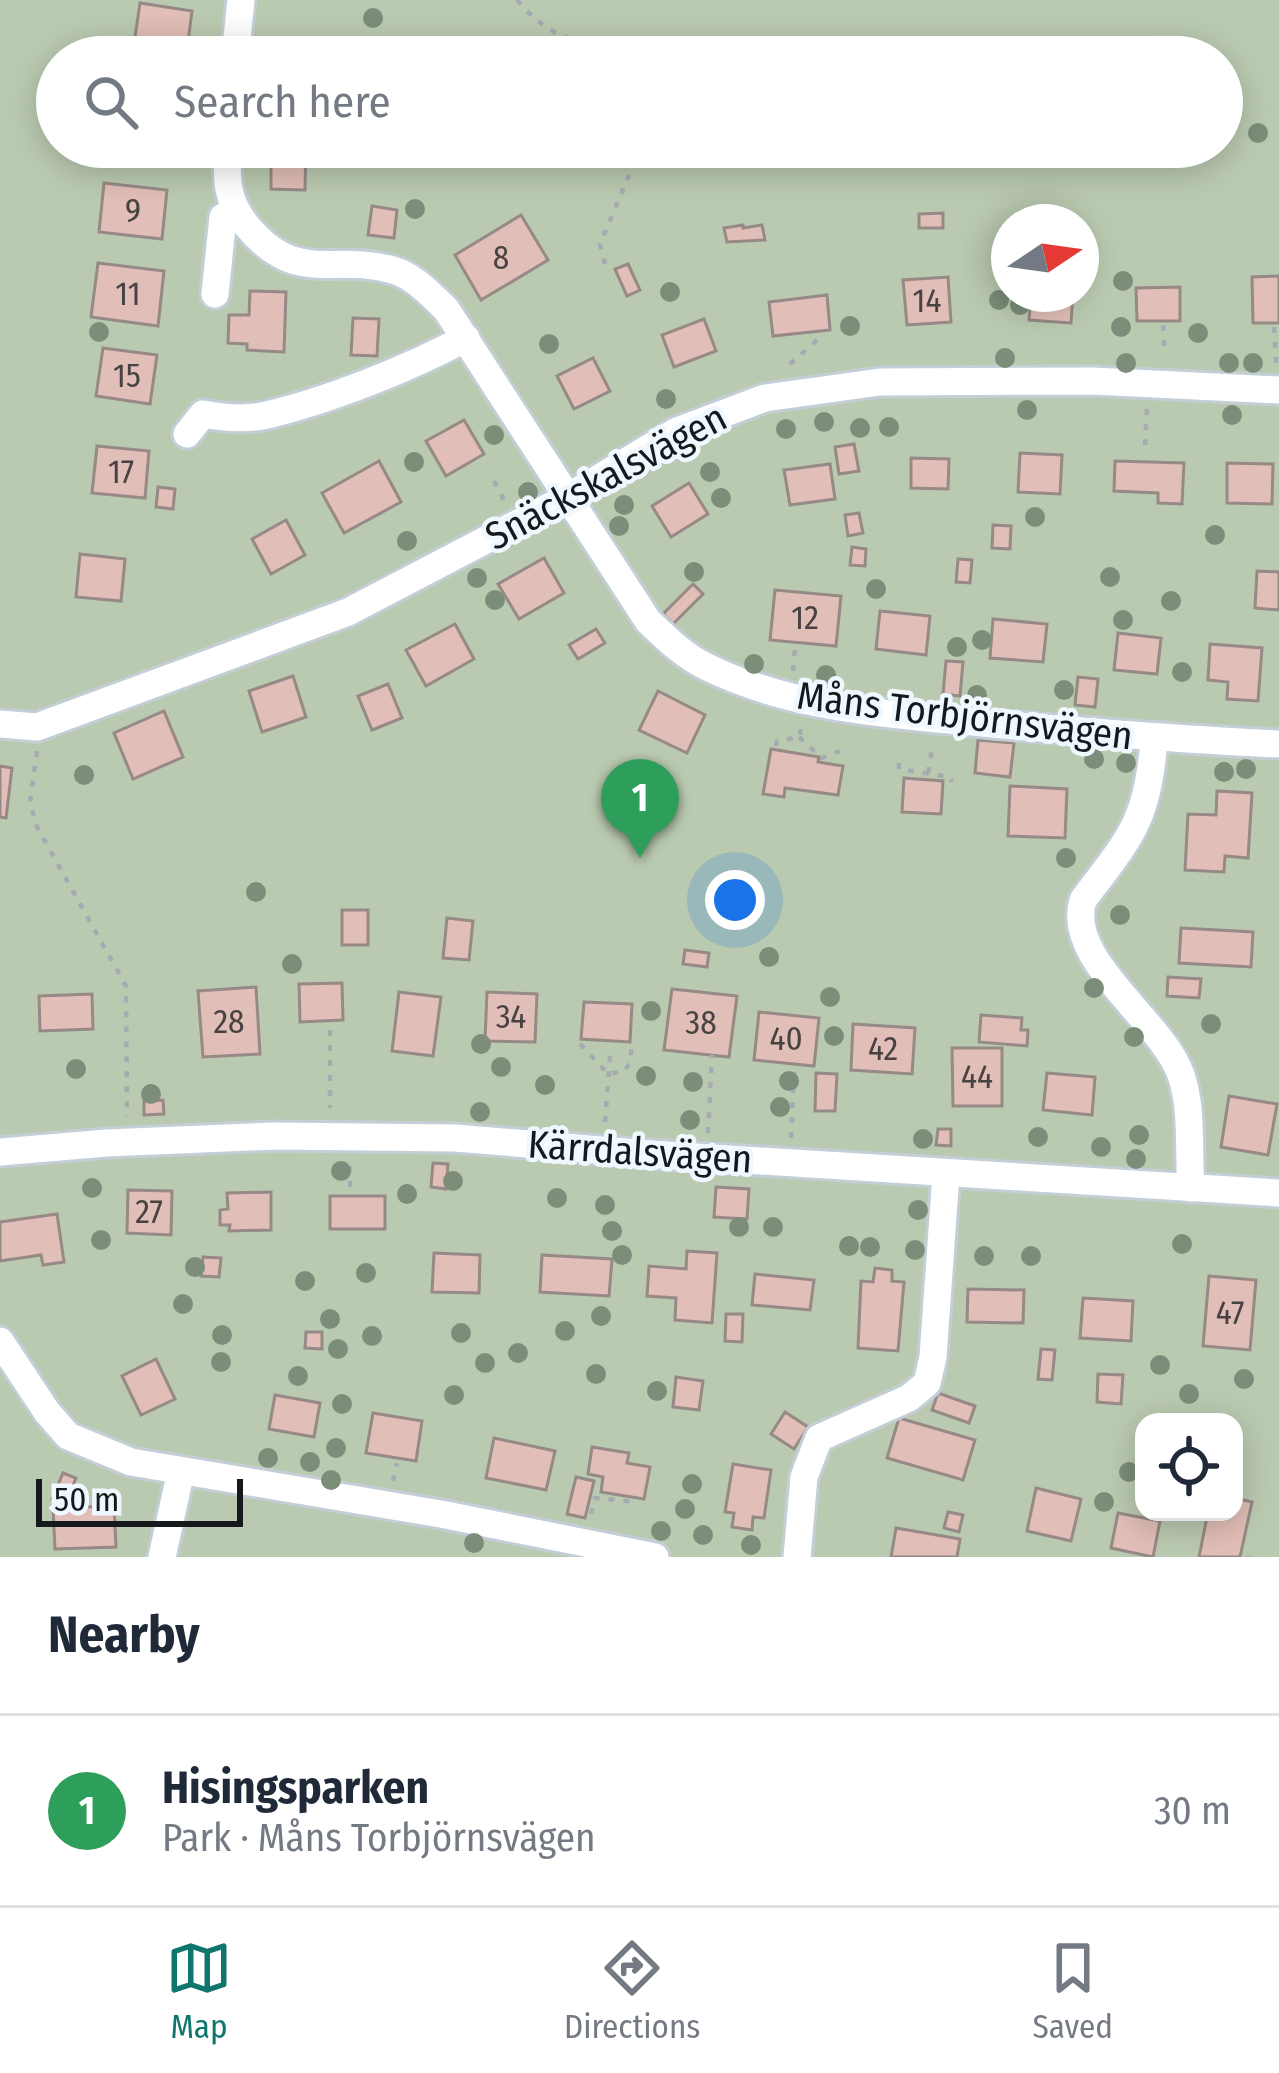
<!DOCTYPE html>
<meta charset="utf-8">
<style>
body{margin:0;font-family:"Fira Sans Condensed",sans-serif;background:#f6f6f7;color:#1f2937}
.controls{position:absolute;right:36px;bottom:36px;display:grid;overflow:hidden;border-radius:24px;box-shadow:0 6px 30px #0003}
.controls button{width:108px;height:108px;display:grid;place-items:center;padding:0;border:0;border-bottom:3px solid #e0e1e3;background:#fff;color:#1f2937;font:60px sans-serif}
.compass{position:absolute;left:991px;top:204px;width:108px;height:108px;border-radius:50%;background:#fff;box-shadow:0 6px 30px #0003;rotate:77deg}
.scale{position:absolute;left:36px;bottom:30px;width:207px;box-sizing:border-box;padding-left:12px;border:6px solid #15191b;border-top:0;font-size:33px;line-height:42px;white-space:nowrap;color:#15191b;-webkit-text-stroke:9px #eff8ff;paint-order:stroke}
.you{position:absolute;left:735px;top:900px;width:42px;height:42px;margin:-30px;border:9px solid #fff;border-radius:50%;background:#1a73e8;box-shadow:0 0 0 18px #1a73e833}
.badge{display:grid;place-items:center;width:78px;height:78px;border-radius:50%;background:#0f766e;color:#fff;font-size:39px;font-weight:700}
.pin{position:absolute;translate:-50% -99px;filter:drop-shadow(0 3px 6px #0008)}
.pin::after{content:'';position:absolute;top:63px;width:42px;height:36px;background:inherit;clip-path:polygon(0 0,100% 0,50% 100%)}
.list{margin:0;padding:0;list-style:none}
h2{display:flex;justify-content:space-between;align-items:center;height:156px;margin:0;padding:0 48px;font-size:51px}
h2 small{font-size:39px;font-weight:400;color:#747a83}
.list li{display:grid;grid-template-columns:78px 1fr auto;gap:36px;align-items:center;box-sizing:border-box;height:192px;padding:0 48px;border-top:3px solid #e0e1e3}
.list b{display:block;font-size:45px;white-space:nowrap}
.list p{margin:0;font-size:39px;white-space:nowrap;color:#747a83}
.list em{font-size:39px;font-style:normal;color:#747a83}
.icon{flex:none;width:66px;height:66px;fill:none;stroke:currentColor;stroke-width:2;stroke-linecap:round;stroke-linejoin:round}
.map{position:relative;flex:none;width:1279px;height:1557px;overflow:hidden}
.search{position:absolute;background:#fff;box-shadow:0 6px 30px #0003;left:36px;right:36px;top:36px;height:132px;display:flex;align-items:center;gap:30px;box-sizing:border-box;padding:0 42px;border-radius:66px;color:#747a83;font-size:45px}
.sheet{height:348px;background:#fff}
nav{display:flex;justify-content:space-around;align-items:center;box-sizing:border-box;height:168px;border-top:3px solid #e0e1e3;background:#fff;font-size:33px;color:#747a83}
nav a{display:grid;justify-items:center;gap:6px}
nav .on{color:#0f766e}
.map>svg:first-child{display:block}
</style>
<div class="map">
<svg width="1279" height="1557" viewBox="0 0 1279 1557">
<rect width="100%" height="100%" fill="#eff8ff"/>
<path fill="#bacab0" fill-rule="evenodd" d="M0 0H1279V1557H0ZM57 57H1222V147H57ZM1009 222H1081V294H1009ZM1144 1422H1234V1512H1144Z"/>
<g fill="#e1beb7" stroke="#968986" stroke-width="3">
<path d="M140 3 192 11 186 57 133 51Z"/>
<path d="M306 41 347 46 346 57H304Z"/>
<path d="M271 147H306L305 190 271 189Z"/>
<path d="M104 183 167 190 162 239 99 232Z"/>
<path d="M372 206 397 210 394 238 368 235Z"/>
<path d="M943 213V228H919V214Z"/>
<path d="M521 215 548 260 481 300 455 255Z"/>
<path d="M743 225V228L762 225 765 240 727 242 724 228Z"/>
<path d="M98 263 164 271 158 326 91 317Z"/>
<path d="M628 264 640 290 627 296 615 269Z"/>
<path d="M1279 276V323H1253L1252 277Z"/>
<path d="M948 277 951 322 907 325 903 280Z"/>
<path d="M1180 287V321H1137L1136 288Z"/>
<path d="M250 291 286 292 284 352 247 350V344L228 343 229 315H249Z"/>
<path d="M1031 294H1073L1071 323 1029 320Z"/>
<path d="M827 295 830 330 773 336 769 302Z"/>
<path d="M353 318 379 319 377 356 351 355Z"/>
<path d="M704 319 716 351 674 367 662 335Z"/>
<path d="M103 348 157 355 150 404 96 396Z"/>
<path d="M593 358 610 391 574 409 557 376Z"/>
<path d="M464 420 484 454 446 476 426 441Z"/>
<path d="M854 444 859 471 839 474 835 447Z"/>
<path d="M97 446 149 451 145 498 92 493Z"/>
<path d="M1020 453 1062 455 1060 494 1018 492Z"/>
<path d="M911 458 949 459 948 489 911 488Z"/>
<path d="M379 461 401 502 344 533 322 493Z"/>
<path d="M1115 461 1184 463 1182 504 1158 503V493L1114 491Z"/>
<path d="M1227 463 1273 464 1272 504 1227 503Z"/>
<path d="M830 464 835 499 790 505 784 470Z"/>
<path d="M689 483 708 514 671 537 652 506Z"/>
<path d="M158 487 175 489 173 509 156 507Z"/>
<path d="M859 513 863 533 848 536 845 515Z"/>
<path d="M286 520 305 555 271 574 252 539Z"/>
<path d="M993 525 1011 526 1010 549 992 548Z"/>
<path d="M852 547 866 549 865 566 850 565Z"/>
<path d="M80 554 125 559 121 601 76 597Z"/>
<path d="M544 558 564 593 519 619 498 584Z"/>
<path d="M958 559 972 560 970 583 956 582Z"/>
<path d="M1257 571 1279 572V610L1255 608Z"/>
<path d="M693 584 703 594 673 624 663 614Z"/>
<path d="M775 590 841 596 836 646 770 640Z"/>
<path d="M880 611 930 616 926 655 876 649Z"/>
<path d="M993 619 1047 624 1043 662 990 658Z"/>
<path d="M455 624 474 659 426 686 406 650Z"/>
<path d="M596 629 605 643 578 659 569 645Z"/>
<path d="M1118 633 1161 638 1157 674 1114 670Z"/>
<path d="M1210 644 1262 648 1258 701 1227 699 1228 682 1208 680Z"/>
<path d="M946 661 963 662 960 696 943 694Z"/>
<path d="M293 676 306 717 262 732 249 691Z"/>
<path d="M1078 677 1098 679 1095 707 1075 705Z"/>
<path d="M388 684 402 718 372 730 358 696Z"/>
<path d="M658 691 705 715 687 753 639 730Z"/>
<path d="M164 711 183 757 133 779 114 733Z"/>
<path d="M978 740 1014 743 1010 777 975 773Z"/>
<path d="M771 749 819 757 818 762 843 766 838 795 785 788 784 797 763 794Z"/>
<path d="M0 766 12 768 6 818 0 817Z"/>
<path d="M904 778 943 781 941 814 902 812Z"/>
<path d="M1010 786 1067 789 1065 838 1008 836Z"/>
<path d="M1217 791 1252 793 1248 858 1225 856 1224 872 1185 870 1188 814 1216 815Z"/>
<rect x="342" y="910" width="26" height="35"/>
<path d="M447 918 473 921 469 960 443 958Z"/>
<path d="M1181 928 1253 932 1251 967 1179 963Z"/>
<path d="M685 950 709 953 707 967 683 964Z"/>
<path d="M1168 977 1201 979 1199 998 1167 996Z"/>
<path d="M342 983 343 1020 300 1022 299 984Z"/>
<path d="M256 987 260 1054 203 1057 198 991Z"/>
<path d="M672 989 737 996 729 1057 664 1050Z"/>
<path d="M399 992 441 997 433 1056 392 1051Z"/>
<path d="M487 992 537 994 535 1042 485 1041Z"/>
<path d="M92 994 93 1029 40 1031 39 996Z"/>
<path d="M584 1002 632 1004 630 1042 581 1039Z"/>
<path d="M759 1012 819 1018 814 1066 754 1060Z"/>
<path d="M981 1015 1022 1018 1021 1030H1028L1027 1046 979 1042Z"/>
<path d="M853 1024 915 1028 912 1074 851 1070Z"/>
<path d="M952 1048H1002V1106H953Z"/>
<path d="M816 1073 837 1074 835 1111H815Z"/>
<path d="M1047 1073 1095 1077 1092 1115 1043 1110Z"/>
<path d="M1229 1096 1277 1104 1268 1155 1221 1147Z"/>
<path d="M163 1100 164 1114 144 1115V1101Z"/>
<path d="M938 1129H951V1146L936 1145Z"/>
<path d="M433 1163 448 1164 446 1189 431 1187Z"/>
<path d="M716 1187 749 1189 747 1219 714 1217Z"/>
<path d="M128 1190 172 1191 171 1235 127 1233Z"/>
<path d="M271 1192V1230L229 1231 230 1225H220V1210L228 1209 227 1193Z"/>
<rect x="330" y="1196" width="55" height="33"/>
<path d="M57 1214 64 1262 43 1265 41 1255 0 1261V1222Z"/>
<path d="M687 1251 717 1253 712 1323 675 1320 676 1298 647 1296 649 1266 686 1269Z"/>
<path d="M434 1253 480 1255 479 1293 432 1292Z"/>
<path d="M542 1255 612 1259 609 1296 540 1292Z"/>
<path d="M203 1257 221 1258 219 1277 201 1276Z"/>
<path d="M875 1268 892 1270V1281L904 1282 898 1351 858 1348 861 1281 873 1282Z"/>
<path d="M755 1274 814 1280 810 1310 752 1305Z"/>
<path d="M1209 1276 1256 1280 1250 1350 1203 1346Z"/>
<path d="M968 1289 1024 1290 1023 1323 967 1322Z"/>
<path d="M1083 1298 1133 1301 1131 1341 1080 1338Z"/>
<path d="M726 1314H743L742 1342 725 1341Z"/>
<path d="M306 1332H322V1349L305 1348Z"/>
<path d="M1041 1349 1055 1350 1052 1380 1038 1379Z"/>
<path d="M156 1359 175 1399 141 1415 122 1376Z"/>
<path d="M1098 1374 1123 1375 1121 1404 1097 1402Z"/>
<path d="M676 1377 703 1381 699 1410 673 1407Z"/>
<path d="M938 1393 975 1406 969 1423 932 1410Z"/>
<path d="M275 1395 320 1403 314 1437 269 1429Z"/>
<path d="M785 1412 808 1427 794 1449 771 1434Z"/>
<path d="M373 1413 422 1421 416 1461 366 1453Z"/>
<path d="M899 1418 975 1440 963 1480 887 1458Z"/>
<path d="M494 1438 555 1451 546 1490 486 1478Z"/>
<path d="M592 1447 629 1453 627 1463 650 1467 644 1499 601 1492 603 1477 588 1474Z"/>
<path d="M733 1464 771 1470 764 1518 753 1517 752 1530 732 1527 734 1513 725 1512Z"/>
<path d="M63 1473 76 1478 65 1505 52 1499Z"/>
<path d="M576 1477 594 1481 585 1518 567 1514Z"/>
<path d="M1036 1488 1081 1499 1071 1541 1027 1531Z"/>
<path d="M1234 1498 1252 1502 1240 1557H1199L1208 1512H1234Z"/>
<path d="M114 1506 116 1547 55 1549 53 1508Z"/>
<path d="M948 1512 963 1515 959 1532 944 1528Z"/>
<path d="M1118 1513 1160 1521 1153 1557 1111 1548Z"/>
<path d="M896 1528 960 1539 957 1557H891Z"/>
</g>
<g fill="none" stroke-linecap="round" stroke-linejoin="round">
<defs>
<g id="minor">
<path d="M235 57 241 0"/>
<path d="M228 147C226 179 226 200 247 226 297 286 331 253 393 270 414 276 431 295 446 309L648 621C666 638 683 655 705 666 793 710 898 715 993 724 1089 732 1183 740 1279 744"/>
<path d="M215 294 223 217 235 211"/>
<path d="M187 434 203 414C224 418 246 420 267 415 330 400 410 368 466 338"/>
<path d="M0 724 37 727 348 612 568 497 675 432 765 398 880 382 1093 381 1279 390"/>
<path d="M1154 739C1148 821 1131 836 1083 900 1064 960 1162 1020 1181 1075 1193 1110 1188 1151 1191 1188"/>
<path d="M0 1152 107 1143 275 1136 455 1138 648 1154 1279 1193"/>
<path d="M0 1341 47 1412 68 1436 131 1462 441 1514 655 1557"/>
<path d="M162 1557 181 1471"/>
<path d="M797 1557 804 1477 819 1438 909 1398 927 1383 933 1357 946 1174"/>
</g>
</defs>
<use href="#minor" stroke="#c3ced6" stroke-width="33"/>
<g stroke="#a5acb1" stroke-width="4.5" stroke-dasharray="6 9" stroke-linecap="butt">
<path d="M517 0C553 42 571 35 615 57"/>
<path d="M191 40 210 42"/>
<path d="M605 264 600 244 641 147"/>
<path d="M1163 325 1165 355"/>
<path d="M1274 327 1276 363"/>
<path d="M790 364 824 334"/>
<path d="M1145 445 1147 409"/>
<path d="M494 481 505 502"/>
<path d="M793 671 795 647"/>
<path d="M799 737 822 758 840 751"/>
<path d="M776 746 777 741 799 737 801 729"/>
<path d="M37 751 30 803 37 827 126 986 127 1117"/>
<path d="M899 763V769L950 777 952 782"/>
<path d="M928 773 933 744"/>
<path d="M330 1030V1108"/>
<path d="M580 1044 608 1074 624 1071 630 1063 632 1042"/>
<path d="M605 1122 610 1056"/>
<path d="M708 1133 712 1055"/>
<path d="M791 1138 794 1071"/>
<path d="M350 1187V1163"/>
<path d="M393 1481 397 1463"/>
<path d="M591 1514 595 1498 638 1502"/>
<path d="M1248 1557V1556"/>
</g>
<use href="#minor" stroke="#fff" stroke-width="27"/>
</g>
<g fill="#7c8d79">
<circle cx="373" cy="18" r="10"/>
<circle cx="1258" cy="133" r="10"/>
<circle cx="415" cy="209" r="10"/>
<circle cx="1123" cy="281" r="10"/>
<circle cx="670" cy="292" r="10"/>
<circle cx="999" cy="300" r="10"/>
<circle cx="1020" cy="305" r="10"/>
<circle cx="850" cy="326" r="10"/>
<circle cx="1121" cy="327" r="10"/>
<circle cx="99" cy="332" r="10"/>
<circle cx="1198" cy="333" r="10"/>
<circle cx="549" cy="344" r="10"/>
<circle cx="1005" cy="358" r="10"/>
<circle cx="1126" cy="363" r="10"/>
<circle cx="1229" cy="363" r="10"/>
<circle cx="1253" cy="363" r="10"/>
<circle cx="666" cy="399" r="10"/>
<circle cx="1027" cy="410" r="10"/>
<circle cx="1232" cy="415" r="10"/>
<circle cx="824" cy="422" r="10"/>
<circle cx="889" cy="427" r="10"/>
<circle cx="860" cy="428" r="10"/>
<circle cx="786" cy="429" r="10"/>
<circle cx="494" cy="435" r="10"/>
<circle cx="414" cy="462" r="10"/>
<circle cx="710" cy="472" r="10"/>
<circle cx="528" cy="492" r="10"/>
<circle cx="721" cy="498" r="10"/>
<circle cx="624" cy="505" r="10"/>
<circle cx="1035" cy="517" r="10"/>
<circle cx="619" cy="526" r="10"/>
<circle cx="1215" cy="535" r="10"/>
<circle cx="407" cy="541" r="10"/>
<circle cx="694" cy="572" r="10"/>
<circle cx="1110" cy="577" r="10"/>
<circle cx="477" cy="578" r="10"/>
<circle cx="876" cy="589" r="10"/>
<circle cx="495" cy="600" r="10"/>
<circle cx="1171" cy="601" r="10"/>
<circle cx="1123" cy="620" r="10"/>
<circle cx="982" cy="640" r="10"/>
<circle cx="957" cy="647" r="10"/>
<circle cx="754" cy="664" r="10"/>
<circle cx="1182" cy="672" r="10"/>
<circle cx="826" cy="675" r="10"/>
<circle cx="1064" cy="690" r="10"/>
<circle cx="977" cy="695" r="10"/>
<circle cx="1094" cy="759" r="10"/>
<circle cx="1126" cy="763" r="10"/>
<circle cx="1246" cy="769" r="10"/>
<circle cx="1224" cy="772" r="10"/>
<circle cx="84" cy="775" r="10"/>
<circle cx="1066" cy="858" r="10"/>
<circle cx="256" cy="892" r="10"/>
<circle cx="1120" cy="915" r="10"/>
<circle cx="769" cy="957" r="10"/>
<circle cx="292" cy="964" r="10"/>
<circle cx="1094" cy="988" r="10"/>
<circle cx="830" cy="997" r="10"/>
<circle cx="651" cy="1011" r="10"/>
<circle cx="1211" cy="1024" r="10"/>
<circle cx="834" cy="1036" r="10"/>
<circle cx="1134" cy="1037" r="10"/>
<circle cx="481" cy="1044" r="10"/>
<circle cx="501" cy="1067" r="10"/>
<circle cx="76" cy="1069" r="10"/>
<circle cx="646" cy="1076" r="10"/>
<circle cx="789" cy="1081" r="10"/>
<circle cx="693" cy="1082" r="10"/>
<circle cx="545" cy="1085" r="10"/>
<circle cx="151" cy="1094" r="10"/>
<circle cx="780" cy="1107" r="10"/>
<circle cx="480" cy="1112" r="10"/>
<circle cx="690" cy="1120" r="10"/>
<circle cx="1139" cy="1135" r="10"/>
<circle cx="1038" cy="1137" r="10"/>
<circle cx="923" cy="1139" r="10"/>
<circle cx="1101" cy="1147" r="10"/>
<circle cx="1136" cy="1159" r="10"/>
<circle cx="341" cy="1171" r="10"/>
<circle cx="453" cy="1181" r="10"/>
<circle cx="92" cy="1188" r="10"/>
<circle cx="407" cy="1194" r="10"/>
<circle cx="557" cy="1198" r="10"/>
<circle cx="605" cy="1205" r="10"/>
<circle cx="918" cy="1210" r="10"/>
<circle cx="739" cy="1227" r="10"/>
<circle cx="773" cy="1227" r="10"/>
<circle cx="612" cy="1231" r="10"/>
<circle cx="101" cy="1240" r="10"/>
<circle cx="1182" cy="1244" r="10"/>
<circle cx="849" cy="1246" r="10"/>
<circle cx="870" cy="1247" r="10"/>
<circle cx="915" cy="1250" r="10"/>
<circle cx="622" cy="1255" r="10"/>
<circle cx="984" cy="1256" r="10"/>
<circle cx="1031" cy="1256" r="10"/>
<circle cx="195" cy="1267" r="10"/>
<circle cx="366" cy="1273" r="10"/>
<circle cx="305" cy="1281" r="10"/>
<circle cx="183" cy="1304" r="10"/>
<circle cx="601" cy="1316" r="10"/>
<circle cx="330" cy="1319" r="10"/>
<circle cx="565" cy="1331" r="10"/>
<circle cx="461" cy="1333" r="10"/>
<circle cx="222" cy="1335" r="10"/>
<circle cx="372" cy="1336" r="10"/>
<circle cx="338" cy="1349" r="10"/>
<circle cx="518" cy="1353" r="10"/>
<circle cx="221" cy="1362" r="10"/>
<circle cx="485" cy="1363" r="10"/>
<circle cx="1160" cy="1365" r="10"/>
<circle cx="596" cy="1374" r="10"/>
<circle cx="298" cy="1376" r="10"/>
<circle cx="1244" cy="1379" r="10"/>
<circle cx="657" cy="1391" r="10"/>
<circle cx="1189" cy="1394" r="10"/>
<circle cx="454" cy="1395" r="10"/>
<circle cx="342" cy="1404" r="10"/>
<circle cx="336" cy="1448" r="10"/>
<circle cx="268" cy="1458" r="10"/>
<circle cx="310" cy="1462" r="10"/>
<circle cx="1129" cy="1472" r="10"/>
<circle cx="331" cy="1480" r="10"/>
<circle cx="692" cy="1484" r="10"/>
<circle cx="1104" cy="1502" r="10"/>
<circle cx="685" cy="1509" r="10"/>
<circle cx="661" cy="1531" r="10"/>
<circle cx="703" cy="1535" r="10"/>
<circle cx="474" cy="1543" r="10"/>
<circle cx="751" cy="1545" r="10"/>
</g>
<g text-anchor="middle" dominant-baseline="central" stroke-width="9" stroke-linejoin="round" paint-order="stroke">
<g font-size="33" fill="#484242">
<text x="133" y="211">9</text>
<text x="501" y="258">8</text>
<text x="128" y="294">11</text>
<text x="927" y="301">14</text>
<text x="127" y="376">15</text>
<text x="121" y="472">17</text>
<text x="805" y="618">12</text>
<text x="511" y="1017">34</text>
<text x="229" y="1022">28</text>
<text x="701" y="1023">38</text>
<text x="786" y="1039">40</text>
<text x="883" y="1049">42</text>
<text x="977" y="1077">44</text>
<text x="149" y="1212">27</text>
<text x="1230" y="1313">47</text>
</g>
<g font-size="39" fill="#15191b" stroke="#eff8ff">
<text transform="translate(606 477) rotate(-28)">Snäckskalsvägen</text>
<text transform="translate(965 716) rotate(7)">Måns Torbjörnsvägen</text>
<text transform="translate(640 1152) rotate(4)">Kärrdalsvägen</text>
</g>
</g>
</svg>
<div class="controls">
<button><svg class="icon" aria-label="locate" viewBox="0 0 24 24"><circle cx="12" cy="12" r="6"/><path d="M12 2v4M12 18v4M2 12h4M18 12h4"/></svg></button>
</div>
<svg class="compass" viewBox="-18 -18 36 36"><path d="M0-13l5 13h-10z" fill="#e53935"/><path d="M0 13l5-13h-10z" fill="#747a83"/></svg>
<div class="scale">50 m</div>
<div class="you"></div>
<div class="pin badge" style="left:640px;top:858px;background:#2e9e5b">1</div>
<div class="search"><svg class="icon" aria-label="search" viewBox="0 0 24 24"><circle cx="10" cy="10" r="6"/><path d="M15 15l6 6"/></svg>Search here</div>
</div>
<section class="sheet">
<h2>Nearby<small></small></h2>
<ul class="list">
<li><span class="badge" style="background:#2e9e5b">1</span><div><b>Hisingsparken</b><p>Park · Måns Torbjörnsvägen</p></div><em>30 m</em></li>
</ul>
</section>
<nav>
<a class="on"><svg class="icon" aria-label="map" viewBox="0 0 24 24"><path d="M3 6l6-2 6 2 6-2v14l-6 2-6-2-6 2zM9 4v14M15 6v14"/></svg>Map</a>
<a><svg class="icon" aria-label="directions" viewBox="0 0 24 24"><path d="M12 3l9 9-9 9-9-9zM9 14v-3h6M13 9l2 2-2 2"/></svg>Directions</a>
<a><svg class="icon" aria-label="saved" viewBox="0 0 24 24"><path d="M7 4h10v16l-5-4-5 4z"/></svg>Saved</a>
</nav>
